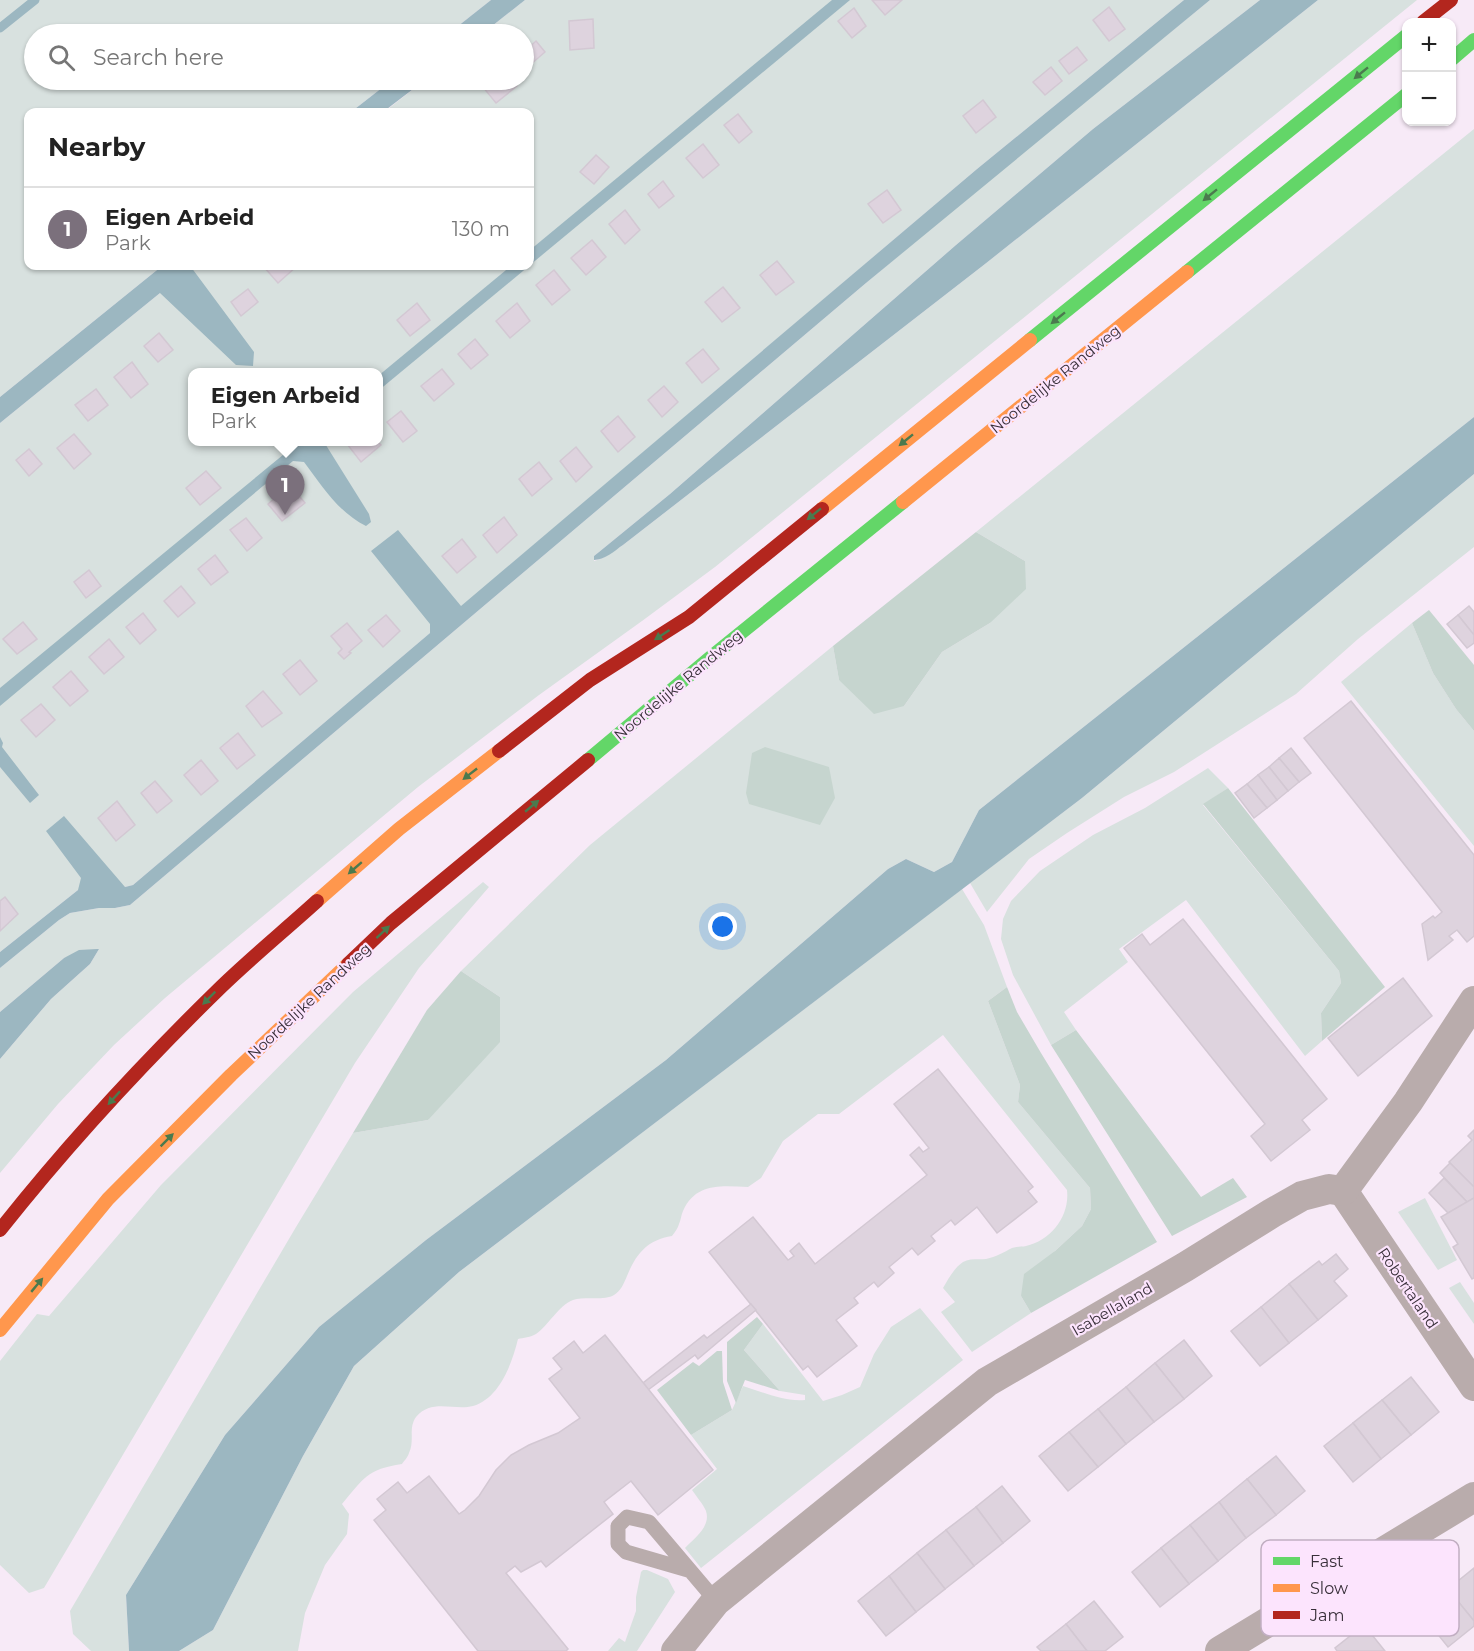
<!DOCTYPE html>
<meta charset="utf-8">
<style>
body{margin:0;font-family:Montserrat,sans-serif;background:#f6f6f6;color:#222}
.controls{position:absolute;right:18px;top:18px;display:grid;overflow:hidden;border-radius:12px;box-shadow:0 2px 4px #0004}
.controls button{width:54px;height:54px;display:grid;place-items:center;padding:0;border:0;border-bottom:2px solid #e0e0e0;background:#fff;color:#222;font:30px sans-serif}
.you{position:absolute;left:723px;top:927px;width:21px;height:21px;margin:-15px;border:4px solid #fff;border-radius:50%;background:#1a73e8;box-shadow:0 0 0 9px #1a73e833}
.badge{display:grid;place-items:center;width:39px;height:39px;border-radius:50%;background:#7b707c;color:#fff;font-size:20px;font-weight:700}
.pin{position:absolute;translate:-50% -50px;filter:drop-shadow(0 2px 3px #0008)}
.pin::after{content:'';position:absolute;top:32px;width:21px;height:18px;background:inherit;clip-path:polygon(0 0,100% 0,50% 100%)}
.popup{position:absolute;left:188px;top:368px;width:195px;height:78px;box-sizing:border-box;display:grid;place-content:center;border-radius:12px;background:#fff;filter:drop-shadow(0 2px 4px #0005);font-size:20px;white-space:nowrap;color:#767676}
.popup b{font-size:22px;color:#222}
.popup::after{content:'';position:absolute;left:50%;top:100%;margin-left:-12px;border:12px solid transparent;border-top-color:#fff}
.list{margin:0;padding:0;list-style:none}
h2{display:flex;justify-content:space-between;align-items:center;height:78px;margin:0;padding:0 24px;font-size:26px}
h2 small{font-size:20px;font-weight:400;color:#767676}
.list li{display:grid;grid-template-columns:39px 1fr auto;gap:18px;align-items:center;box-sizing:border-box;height:84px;padding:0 24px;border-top:2px solid #e0e0e0}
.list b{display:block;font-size:22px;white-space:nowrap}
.list p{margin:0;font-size:20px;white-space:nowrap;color:#767676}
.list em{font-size:20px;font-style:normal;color:#767676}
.icon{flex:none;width:33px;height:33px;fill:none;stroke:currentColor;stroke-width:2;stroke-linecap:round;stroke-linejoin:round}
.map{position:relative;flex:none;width:1474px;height:1651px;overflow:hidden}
.search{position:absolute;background:#fff;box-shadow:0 2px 4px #0004;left:24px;top:24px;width:510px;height:66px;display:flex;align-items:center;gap:15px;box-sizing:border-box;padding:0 21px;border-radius:33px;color:#767676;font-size:22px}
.panel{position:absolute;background:#fff;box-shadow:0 2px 4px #0004;left:24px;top:108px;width:510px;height:162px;border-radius:12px}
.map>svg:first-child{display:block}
</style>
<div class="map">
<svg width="1474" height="1651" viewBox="0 0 1474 1651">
<rect width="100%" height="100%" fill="#f7eaf7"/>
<g fill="#d8e1df" fill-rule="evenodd">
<path d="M0 0H491L448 34H34V80H392L351 112H28V266H162L0 397Z"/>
<path d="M525 0H1184L977 169 133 885 125 887 78 890 0 952V423L160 293 191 266H530V112H384L425 80H524V34H482ZM192 372H378V442H192Z"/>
<path d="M1210 0H1260L1093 129 956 245 670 494 599 552 594 556V561L603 558 623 545 985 264 1318 0H1417L715 567 642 621 539 695 418 787 165 998 114 1045 58 1104 0 1173V1059L51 999 90 964 99 949 64 958 0 1012V968L59 920 70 913 99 908H115L130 905 866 283 985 183Z"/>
<path d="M1474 129V417L979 810 952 862 934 872 906 859 888 869 666 1060 426 1240 319 1327 225 1435 126 1595 129 1651H91L73 1634 70 1611 296 1227 353 1133 428 1120 500 997 461 971 590 845 833 646 839 680 904 706 942 652 990 623 1025 561 976 532Z"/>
<path d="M1474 474V547L1358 639 1296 694 1174 772 1124 797 1067 833 1029 859 987 912 970 883 1082 798Z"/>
<path d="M1412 623 1433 673 1456 709 1474 731V846L1341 682Z"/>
<path d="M1208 768 1228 788 1203 805 1339 971 1341 983 1321 1013 1322 1041 1305 1056 1186 900 1119 949 1128 962 1064 1012 1076 1030 1051 1045 1013 975 1001 939 1003 919 1011 901 1040 871 1093 835 1145 808Z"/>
<path d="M483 882 489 887 419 968 355 1063 44 1588 29 1593 0 1565V1361L37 1314 49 1316 161 1185 353 992Z"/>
<path d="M962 889 984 925 1007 987 988 1001 1020 1085 1018 1102 1090 1188 1091 1209 1082 1226 1055 1251 1021 1296 1031 1313 972 1352 941 1312 955 1302 943 1288C949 1278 954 1268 963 1262 970 1258 979 1260 986 1259 996 1257 1004 1252 1012 1248 1017 1246 1022 1247 1026 1246 1051 1240 1070 1216 1067 1190L943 1035 839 1114H818L783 1141 761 1178 748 1187C722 1186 696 1182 683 1211 681 1215 681 1220 679 1224 678 1228 675 1232 672 1236 647 1240 636 1254 627 1276 624 1283 621 1291 614 1295 605 1301 585 1296 573 1300 558 1306 549 1325 536 1334 531 1337 523 1338 518 1339 512 1363 500 1398 473 1406 454 1411 432 1398 416 1417 408 1428 415 1441 409 1453 408 1457 404 1461 402 1464 367 1469 363 1479 342 1504L349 1514 347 1534 325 1565 305 1613 298 1651H179L213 1630 303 1456 354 1366 459 1272Z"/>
<path d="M1425 1198 1457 1260 1438 1270 1398 1212Z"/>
<path d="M1460 1282 1474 1303V1324L1449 1288Z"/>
<path d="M920 1308 963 1360 701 1568 685 1548C695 1538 711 1526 706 1511 703 1504 696 1496 692 1490L717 1469 691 1435 732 1410 743 1386C763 1392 784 1402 805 1400V1395L780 1391 744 1350 763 1324 823 1401 842 1395 860 1387 874 1354 891 1327Z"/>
<path d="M643 1570H647L668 1579 675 1592 637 1651H608L619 1638 625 1642 636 1611V1597L641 1572Z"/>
</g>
<g fill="#c6d5cf">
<path d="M976 532 1025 561 1026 589 990 623 942 652 904 706 874 714 839 680 833 646Z"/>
<path d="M1429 610 1474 665V731L1456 709 1433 673 1412 623Z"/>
<path d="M765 747 829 767 835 798 820 825 749 804 746 793 752 753Z"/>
<path d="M1228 788 1385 987 1322 1041 1321 1013 1341 983 1339 971 1203 804Z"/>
<path d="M461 971 500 997V1042L428 1120 353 1133 427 1010Z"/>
<path d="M1007 987 1017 1012 1041 1053 1157 1242 1031 1313 1021 1296 1024 1274 1055 1251 1082 1226 1091 1209 1090 1188 1018 1102 1020 1085 988 1001Z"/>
<path d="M1076 1030 1201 1197 1233 1178 1247 1197 1172 1236 1051 1045Z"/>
<path d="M757 1317 763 1324 744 1350 780 1391 745 1380 736 1403 727 1381V1342Z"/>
<path d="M717 1351H722L723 1382 732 1410 691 1435 657 1390 693 1362 699 1366Z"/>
</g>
<g fill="#9cb7c1">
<path d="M491 0H525L482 34H448Z"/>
<path d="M832 0H850L530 265V250Z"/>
<path d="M1184 0H1210L866 283 130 905 115 908H99L70 913 59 920 0 968V952L78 890 81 878 46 831 64 816 125 887 133 885 430 633V624L371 551 398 530 461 606 977 169Z"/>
<path d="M1260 0H1318L985 264 623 545C614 551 605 560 594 560V556L599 552 670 494 956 245 1093 129Z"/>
<path d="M392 80H425L383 112H351Z"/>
<path d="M162 266H191V267L254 352 253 366 236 365 160 293 0 423V397Z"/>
<path d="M511 266H529L378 391V376Z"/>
<path d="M1474 417V474L1082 798 459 1272 354 1366 303 1456 213 1630 179 1651H129L126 1595 225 1435 319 1327 426 1240 666 1060 888 869 906 859 934 872 952 862 979 810Z"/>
<path d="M283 442H324L369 514 371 522 366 526C338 512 322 486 304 462L293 461 0 706V688L289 450Z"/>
<path d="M0 737 3 743 2 747 39 795 30 803 0 767Z"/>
<path d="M97 949H99L90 964 51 999 0 1059V1012L64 958 79 950Z"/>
</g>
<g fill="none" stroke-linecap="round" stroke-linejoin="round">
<path stroke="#9cb7c1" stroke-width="9" d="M0 28 35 0"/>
</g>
<g fill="#ded3de" stroke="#d3c8d3" stroke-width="1.5">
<path d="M872 0H902L885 15Z"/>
<path d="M1109 7 1125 29 1109 41 1093 20Z"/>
<path d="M854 8 866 26 852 38 838 21Z"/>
<path d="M593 19 594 48 570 50 569 21Z"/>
<path d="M536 41 545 52 530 65 524 57V52Z"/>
<path d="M1077 47 1087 60 1069 74 1059 61Z"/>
<path d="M1051 67 1062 81 1045 95 1033 82Z"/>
<path d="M490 80H512L517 86 496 103 482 86Z"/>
<path d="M983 100 996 117 976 133 963 116Z"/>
<path d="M738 114 752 132 739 143 724 125Z"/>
<path d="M703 144 719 165 703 178 686 158Z"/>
<path d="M596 155 609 167 594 184 580 172Z"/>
<path d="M663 181 674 196 659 208 648 194Z"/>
<path d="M887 190 901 210 883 223 868 204Z"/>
<path d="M625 210 640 230 625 244 609 224Z"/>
<path d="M592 240 606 257 586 275 571 258Z"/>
<path d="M777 261 794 282 776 295 760 275Z"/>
<path d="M263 266H297L278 283Z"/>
<path d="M554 270 570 290 552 305 536 285Z"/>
<path d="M723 287 740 308 722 322 705 302Z"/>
<path d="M248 289 258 302 241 316 231 302Z"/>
<path d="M417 303 430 320 410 336 397 320Z"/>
<path d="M517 303 530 321 510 338 496 321Z"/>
<path d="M159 333 173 350 158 362 144 346Z"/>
<path d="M475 339 488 355 471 369 458 354Z"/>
<path d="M703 349 719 369 702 383 686 363Z"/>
<path d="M132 362 148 384 131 398 114 377Z"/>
<path d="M442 369 454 384 434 401 421 386Z"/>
<path d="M664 386 678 402 662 417 648 400Z"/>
<path d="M96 389 108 405 88 421 75 405Z"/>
<path d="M401 411 417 431 403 442 387 422Z"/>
<path d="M618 416 635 437 618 452 601 431Z"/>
<path d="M74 434 91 454 74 469 57 448Z"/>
<path d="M350 442H378L381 445 361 462 347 444Z"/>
<path d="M576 447 592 467 576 482 560 461Z"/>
<path d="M29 449 42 464 29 476 16 460Z"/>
<path d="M539 462 552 479 532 496 519 479Z"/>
<path d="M206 471 221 488 200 505 186 488Z"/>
<path d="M290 485 305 503 282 521 268 504Z"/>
<path d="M504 517 517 535 497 553 483 535Z"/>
<path d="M246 518 262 538 247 551 230 530Z"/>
<path d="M462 539 476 557 457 573 442 556Z"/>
<path d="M215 555 228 572 211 585 198 569Z"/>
<path d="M89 570 101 586 86 598 74 582Z"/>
<path d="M181 586 195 603 178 617 164 601Z"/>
<path d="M1469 606 1474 612V635L1458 615Z"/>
<path d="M143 613 156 630 140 644 126 627Z"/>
<path d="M386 615 400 631 383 647 368 630Z"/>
<path d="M1458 615 1474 635V643L1467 648 1447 624Z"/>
<path d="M23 622 37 639 17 654 3 639Z"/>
<path d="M347 623 362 641 349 652 351 653 344 659 338 653 342 649 331 636Z"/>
<path d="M109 639 124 657 104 674 89 657Z"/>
<path d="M300 660 317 681 300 695 283 674Z"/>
<path d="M71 671 88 691 70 706 53 687Z"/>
<path d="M263 691 282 713 262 727 246 706Z"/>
<path d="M1351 701 1474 855V936L1467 942 1457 930 1449 936 1453 940 1428 960 1422 924 1433 916 1435 918 1442 912 1304 738Z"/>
<path d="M41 704 55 720 36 737 21 720Z"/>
<path d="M238 733 255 755 237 769 220 748Z"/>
<path d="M1291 748 1311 773 1299 782 1279 758Z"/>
<path d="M1279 758 1299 782 1288 791 1269 767Z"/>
<path d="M201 760 218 781 201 795 184 775Z"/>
<path d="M1269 767 1288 791 1277 800 1258 775Z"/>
<path d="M1258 775 1277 800 1267 808 1247 784Z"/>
<path d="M155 781 172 801 157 813 141 793Z"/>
<path d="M1247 784 1267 808 1254 818 1235 793Z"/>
<path d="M117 801 135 825 116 841 98 818Z"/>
<path d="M5 897 18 914 0 931V901Z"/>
<path d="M1183 919 1327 1099 1302 1120 1310 1130 1271 1161 1251 1136 1265 1124 1124 948 1142 934 1150 945Z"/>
<path d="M1403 978 1432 1016 1358 1076 1328 1038Z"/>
<path d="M938 1069 1033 1187 1028 1191 1037 1202 997 1233 977 1207 955 1225 951 1220 931 1236 935 1241 918 1255 912 1248 889 1267 894 1273 878 1287 874 1282 854 1298 858 1303 836 1320 857 1346 817 1377 808 1366 803 1370 709 1252 753 1217 788 1260 794 1256 790 1251 799 1243 815 1264 927 1175 910 1155 919 1147 923 1152 929 1148 894 1104Z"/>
<path d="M1474 1130V1187L1449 1162 1472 1140 1468 1136Z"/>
<path d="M1450 1163 1474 1187V1198L1467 1202 1440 1173Z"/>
<path d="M1444 1178 1467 1202 1448 1213 1429 1193Z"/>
<path d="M1474 1198V1278L1472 1279 1453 1247 1458 1244 1441 1217Z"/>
<path d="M1336 1254 1348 1269 1334 1281 1347 1296 1318 1320 1289 1284 1319 1261 1322 1265Z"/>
<path d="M1289 1284 1318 1320 1289 1343 1261 1307Z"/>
<path d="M751 1304 756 1310 698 1359 695 1355 648 1390 643 1383 704 1335 707 1338Z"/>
<path d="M1261 1307 1289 1343 1260 1366 1231 1331Z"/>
<path d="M605 1335 713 1470 658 1515 631 1481 604 1502 613 1514 546 1567 541 1561 521 1572 515 1566 506 1573 568 1649 566 1651H478L374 1520 386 1510 377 1499 398 1482 407 1493 429 1476 459 1514 465 1510 479 1496 496 1470 511 1455 529 1445 558 1433 580 1418 549 1379 562 1369 553 1358 574 1341 583 1353Z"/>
<path d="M1184 1340 1212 1376 1184 1399 1155 1363Z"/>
<path d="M1155 1363 1184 1399 1154 1422 1126 1387Z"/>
<path d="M1411 1377 1439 1412 1411 1435 1382 1400Z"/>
<path d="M1126 1387 1154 1422 1126 1444 1098 1409Z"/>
<path d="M1382 1400 1411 1435 1381 1459 1353 1423Z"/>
<path d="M1098 1409 1126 1444 1098 1467 1069 1432Z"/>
<path d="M1353 1423 1381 1459 1353 1482 1324 1446Z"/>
<path d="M1069 1432 1098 1467 1068 1491 1039 1456Z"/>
<path d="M1276 1456 1305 1491 1276 1515 1247 1479Z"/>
<path d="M1247 1479 1276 1515 1246 1538 1219 1502Z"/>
<path d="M1002 1486 1030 1521 1003 1543 976 1507Z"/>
<path d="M1219 1502 1246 1538 1218 1561 1190 1525Z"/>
<path d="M976 1507 1003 1543 974 1566 946 1530Z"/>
<path d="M1190 1525 1218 1561 1189 1584 1161 1548Z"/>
<path d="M946 1530 974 1566 945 1589 917 1553Z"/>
<path d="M1161 1548 1189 1584 1160 1607 1132 1572Z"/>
<path d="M917 1553 945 1589 916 1612 889 1576Z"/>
<path d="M1474 1568V1621L1448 1589Z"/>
<path d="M889 1576 916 1612 886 1636 858 1601Z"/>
<path d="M1448 1589 1474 1621V1626L1448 1647 1419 1611Z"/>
<path d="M1094 1601 1123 1637 1105 1651H1087L1066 1624Z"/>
<path d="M1066 1624 1087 1651H1041L1037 1647Z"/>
<path d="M1364 1625 1385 1651H1337L1335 1648Z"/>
</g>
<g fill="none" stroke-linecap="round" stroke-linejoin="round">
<path stroke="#b9acac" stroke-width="15" d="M688 1570 626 1552 618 1544V1526L627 1517 649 1522 716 1601"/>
<g stroke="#b9acac" stroke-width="30">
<path d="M1343 1191 1474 1386"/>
<path d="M676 1651 716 1601 987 1382 1185 1267 1272 1213 1302 1196 1329 1189 1343 1191 1408 1102 1474 1001"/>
<path d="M1220 1651 1474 1497"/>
</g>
<g stroke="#63d668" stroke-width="14">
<path d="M1452 59 1474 40"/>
<path d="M1187 272 1406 95"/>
<path d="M1030 340 1406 36"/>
<path d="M588 760 711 657 903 502"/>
</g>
<g stroke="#ff974d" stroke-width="14">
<path d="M903 502 1187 272"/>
<path d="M822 509 1030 340"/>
<path d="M317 901 399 829 499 751"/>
<path d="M0 1330 108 1199 231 1075 348 964"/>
</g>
<g stroke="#b3261e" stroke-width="14">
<path d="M1423 22 1451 0"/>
<path d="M499 751 590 680 689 617 822 509"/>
<path d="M348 964 391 923 588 760"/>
<path d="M0 1230C68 1144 143 1063 221 987 252 957 285 930 317 901"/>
</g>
</g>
<defs><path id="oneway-solid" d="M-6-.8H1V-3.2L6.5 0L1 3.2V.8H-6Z" transform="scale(1.5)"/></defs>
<g fill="#4b7a4e">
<use href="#oneway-solid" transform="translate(1361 73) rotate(141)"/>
<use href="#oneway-solid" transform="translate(1210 195) rotate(141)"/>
<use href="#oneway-solid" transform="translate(1058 318) rotate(141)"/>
<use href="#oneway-solid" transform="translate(906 440) rotate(141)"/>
<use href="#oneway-solid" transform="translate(814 514) rotate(141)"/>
<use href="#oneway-solid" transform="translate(662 635) rotate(147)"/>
<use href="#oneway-solid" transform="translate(470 774) rotate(142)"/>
<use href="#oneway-solid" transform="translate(532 806) rotate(-40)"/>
<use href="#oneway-solid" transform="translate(355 868) rotate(139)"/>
<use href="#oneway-solid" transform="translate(383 932) rotate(-43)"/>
<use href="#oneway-solid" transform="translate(209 998) rotate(135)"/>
<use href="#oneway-solid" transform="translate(114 1098) rotate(132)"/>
<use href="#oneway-solid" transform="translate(167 1140) rotate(-45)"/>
<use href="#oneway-solid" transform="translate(37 1285) rotate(-50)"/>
</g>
<g text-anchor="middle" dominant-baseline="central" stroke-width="4.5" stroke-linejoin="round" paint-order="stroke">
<g font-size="15" fill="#382f39" stroke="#fce4fd">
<text transform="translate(1055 379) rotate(-39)">Noordelijke Randweg</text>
<text transform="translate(678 685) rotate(-40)">Noordelijke Randweg</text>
<text transform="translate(309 1001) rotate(-43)">Noordelijke Randweg</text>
<text transform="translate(1408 1288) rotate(56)">Robertaland</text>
<text transform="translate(1112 1309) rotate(-30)">Isabellaland</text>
</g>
</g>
<rect x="1261" y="1540" width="198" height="96" rx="9" fill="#fce4fd" stroke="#c1aec2" stroke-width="1.5"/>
<rect x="1273" y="1557" width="27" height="8" fill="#63d668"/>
<rect x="1273" y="1584" width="27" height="8" fill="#ff974d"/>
<rect x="1273" y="1611" width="27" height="8" fill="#b3261e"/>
<g font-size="16" fill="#382f39">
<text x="1310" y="1567">Fast</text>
<text x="1310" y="1594">Slow</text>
<text x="1310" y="1621">Jam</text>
</g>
</svg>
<div class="controls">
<button>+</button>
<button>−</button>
</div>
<div class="you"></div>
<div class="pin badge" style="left:285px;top:515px">1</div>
<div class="popup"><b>Eigen Arbeid</b>Park</div>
<div class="search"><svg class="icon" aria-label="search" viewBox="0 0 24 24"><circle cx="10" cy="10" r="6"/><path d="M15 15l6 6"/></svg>Search here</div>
<section class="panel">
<h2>Nearby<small></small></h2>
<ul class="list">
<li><span class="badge">1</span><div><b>Eigen Arbeid</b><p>Park</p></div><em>130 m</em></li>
</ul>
</section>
</div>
